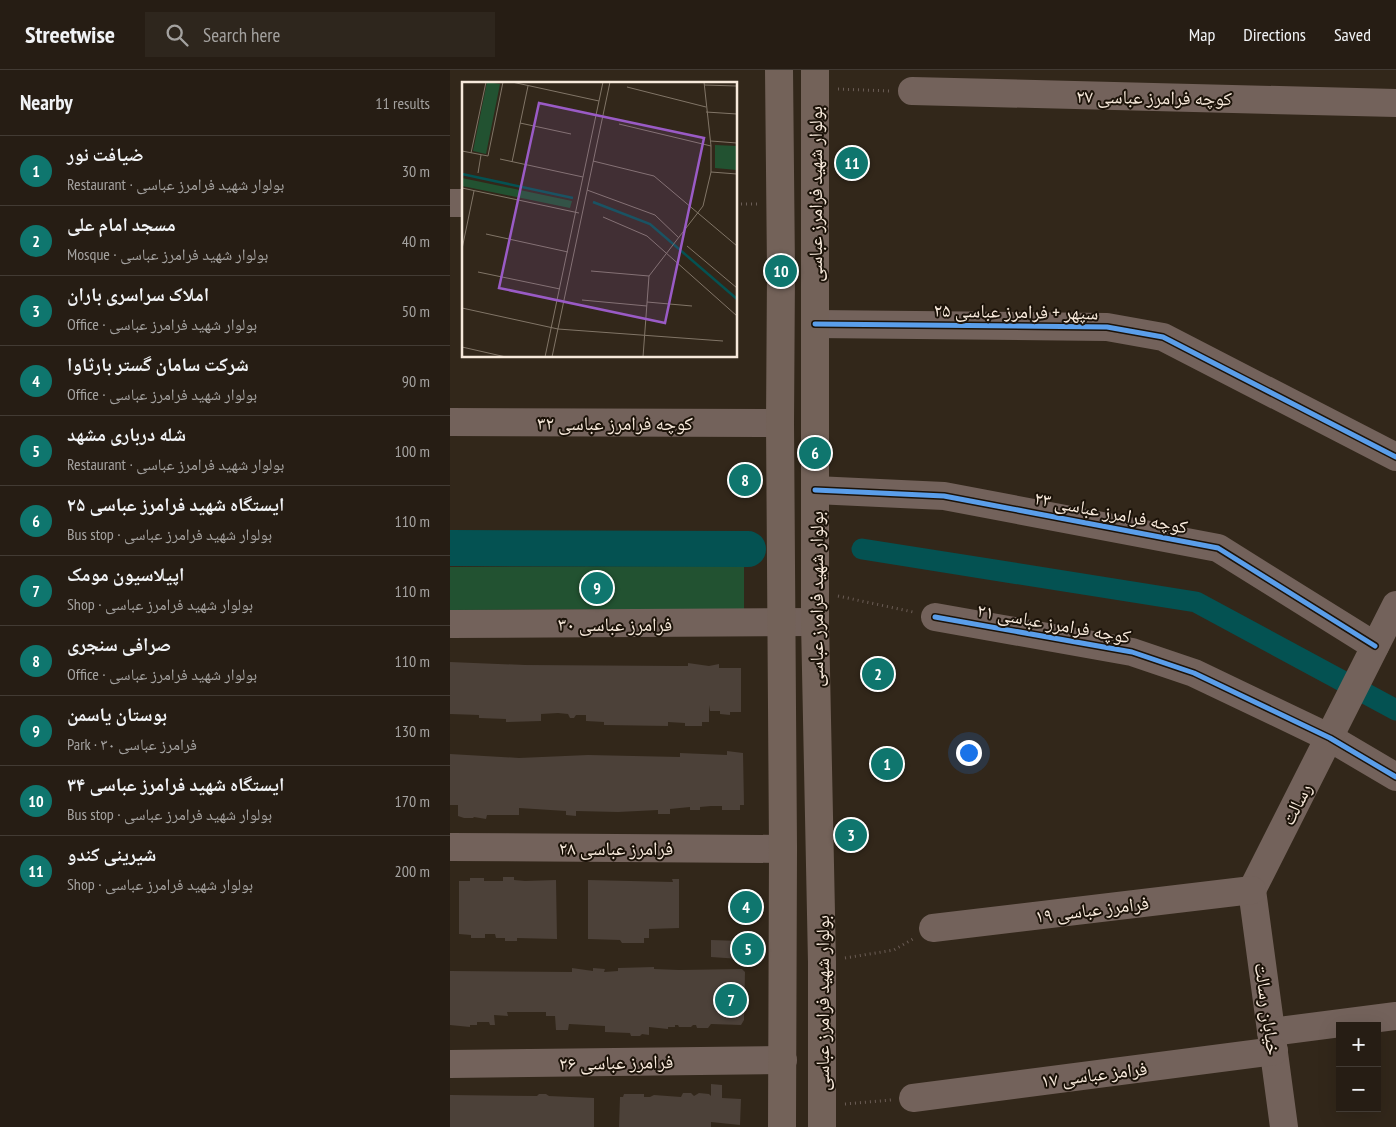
<!DOCTYPE html>
<meta charset="utf-8">
<style>
body{margin:0;font-family:"PT Sans Narrow","Noto Naskh Arabic",sans-serif;background:#2e261d;color:#f1f3f6}
.controls{position:absolute;right:15px;bottom:15px;display:grid;overflow:hidden;border-radius:0px;box-shadow:0 5px 20px #0002}
.controls button{width:45px;height:45px;display:grid;place-items:center;padding:0;border:0;border-bottom:1px solid #423b34;background:#261d14;color:#f1f3f6;font:25px sans-serif}
.you{position:absolute;left:518px;top:682px;width:18px;height:18px;margin:-12px;border:4px solid #fff;border-radius:50%;background:#1a73e8;box-shadow:0 0 0 8px #1a73e833}
.badge{display:grid;place-items:center;width:32px;height:32px;border-radius:50%;background:#0f766e;color:#fff;font-size:16px;font-weight:700}
.pin{position:absolute;translate:-50% -50%;border:2px solid #fff;box-shadow:0 1px 5px #0006}
.list{margin:0;padding:0;list-style:none}
h2{display:flex;justify-content:space-between;align-items:center;height:65px;margin:0;padding:0 20px;font-size:21px}
h2 small{font-size:16px;font-weight:400;color:#a4a2a0}
.list li{display:grid;grid-template-columns:32px 1fr auto;gap:15px;align-items:center;box-sizing:border-box;height:70px;padding:0 20px;border-top:1px solid #423b34}
.list b{display:block;font-size:19px;white-space:nowrap}
.list p{margin:0;font-size:16px;white-space:nowrap;color:#a4a2a0}
.list em{font-size:16px;font-style:normal;color:#a4a2a0}
.icon{flex:none;width:28px;height:28px;fill:none;stroke:currentColor;stroke-width:2;stroke-linecap:round;stroke-linejoin:round}
.map{position:relative;flex:none;width:946px;height:1057px;overflow:hidden}
header{display:flex;align-items:center;gap:30px;box-sizing:border-box;height:70px;padding:0 25px;background:#261d14;border-bottom:1px solid #423b34}
header strong{font-size:24px}
nav{display:flex;gap:28px;margin-inline-start:auto;font-size:18px}
.search{width:350px;height:45px;background:#2e261d;display:flex;align-items:center;gap:12px;box-sizing:border-box;padding:0 18px;border-radius:0px;color:#a4a2a0;font-size:19px}
main{display:flex}
aside{flex:1;background:#261d14}
.map>svg:first-child{display:block}
</style>
<header>
<strong>Streetwise</strong>
<div class="search"><svg class="icon" aria-label="search" viewBox="0 0 24 24"><circle cx="10" cy="10" r="6"/><path d="M15 15l6 6"/></svg>Search here</div>
<nav><a>Map</a><a>Directions</a><a>Saved</a></nav>
</header>
<main>
<aside>
<h2>Nearby<small>11 results</small></h2>
<ul class="list">
<li><span class="badge">1</span><div><b>ضیافت نور</b><p>Restaurant · بولوار شهید فرامرز عباسی</p></div><em>30 m</em></li>
<li><span class="badge">2</span><div><b>مسجد امام علی</b><p>Mosque · بولوار شهید فرامرز عباسی</p></div><em>40 m</em></li>
<li><span class="badge">3</span><div><b>املاک سراسری باران</b><p>Office · بولوار شهید فرامرز عباسی</p></div><em>50 m</em></li>
<li><span class="badge">4</span><div><b>شرکت سامان گستر بارثاوا</b><p>Office · بولوار شهید فرامرز عباسی</p></div><em>90 m</em></li>
<li><span class="badge">5</span><div><b>شله درباری مشهد</b><p>Restaurant · بولوار شهید فرامرز عباسی</p></div><em>100 m</em></li>
<li><span class="badge">6</span><div><b>ایستگاه شهید فرامرز عباسی ۲۵</b><p>Bus stop · بولوار شهید فرامرز عباسی</p></div><em>110 m</em></li>
<li><span class="badge">7</span><div><b>اپیلاسیون مومک</b><p>Shop · بولوار شهید فرامرز عباسی</p></div><em>110 m</em></li>
<li><span class="badge">8</span><div><b>صرافی سنجری</b><p>Office · بولوار شهید فرامرز عباسی</p></div><em>110 m</em></li>
<li><span class="badge">9</span><div><b>بوستان یاسمن</b><p>Park · فرامرز عباسی ۳۰</p></div><em>130 m</em></li>
<li><span class="badge">10</span><div><b>ایستگاه شهید فرامرز عباسی ۳۴</b><p>Bus stop · بولوار شهید فرامرز عباسی</p></div><em>170 m</em></li>
<li><span class="badge">11</span><div><b>شیرینی کندو</b><p>Shop · بولوار شهید فرامرز عباسی</p></div><em>200 m</em></li>
</ul>
</aside>
<div class="map">
<svg width="946" height="1057" viewBox="0 0 946 1057">
<rect width="100%" height="100%" fill="#32271a"/>
<path fill="#225231" d="M294 496V539L0 540V497Z"/>
<g fill="none" stroke-linecap="round" stroke-linejoin="round">
<path stroke="#045252" stroke-width="21" d="M412 479 746 532 946 640"/>
<path stroke="#045252" stroke-width="36" d="M0 478 298 479"/>
</g>
<g fill="#4c4139">
<path d="M0 592 75 595 229 596H238V593L259 596 269 594V598H291V642H280V645L270 644V641H260L259 635V652H252V656H235V653L218 652V656L154 655V652L136 651V645H126L124 648H120L118 644 108 643 91 644V651L56 652V649L29 648V645L0 644Z"/>
<path d="M277 681 293 683 294 735H290V740H272V736H261L250 737V740H240V737L220 739V744H208V740L168 742 126 741V746L116 745V741L69 738V745H37L36 749 24 747 23 748H14L8 746V735H0V684L69 688 138 685 230 687V683L277 685Z"/>
<path d="M53 807H64V810L75 811 106 810 107 869 67 868V871H55V868H46L45 864H35V868H21V865L9 864V811H20V808H34V811H53Z"/>
<path d="M222 809H229V858L199 859V868H194V873H172L170 870 138 869V810L223 812Z"/>
<path d="M261 870 291 871 290 889 261 887Z"/>
<path d="M204 897V899L229 900 292 899 295 902 294 950 291 955 261 954 258 958H247L246 955H243L241 957H229L228 955H225V957H218V959L199 957V965L192 964 190 966H181L180 963 155 962V956L119 954 118 960H106L105 946H96V942H57L58 946 44 945 45 955H40L39 952H27V955H20V957L0 955V901L122 902V898L143 901V898L155 899 154 902 168 901V898Z"/>
<path d="M261 1014 272 1015V1028L291 1029 290 1055 261 1052V1057H169L170 1027H173L174 1024H194V1027H200L204 1025 231 1027 233 1023H241L244 1026 249 1023 259 1024 261 1026Z"/>
<path d="M89 1024H96L99 1026 144 1028V1057H0V1025L87 1026Z"/>
</g>
<g fill="none" stroke-linecap="round" stroke-linejoin="round">
<g stroke="#6b5d56" stroke-width="3" stroke-dasharray="1 4" stroke-linecap="butt">
<path d="M388 19 439 21"/>
<path d="M286 134H308"/>
<path d="M388 526 463 542"/>
<path d="M395 888 444 880 463 869"/>
<path d="M395 1034 441 1030"/>
</g>
<g stroke="#73625b" stroke-width="28">
<path d="M462 21 946 33"/>
<path d="M0 133H14"/>
<path d="M365 254 657 257 713 267 946 387"/>
<path d="M0 352 330 353"/>
<path d="M365 420 494 426 768 478 925 576"/>
<path d="M485 547 682 582 744 603 880 668 946 707"/>
<path d="M0 554 365 552"/>
<path d="M0 777 333 779"/>
<path d="M802 820 946 535"/>
<path d="M802 820 834 1057"/>
<path d="M483 858 802 820"/>
<path d="M821 962 946 946"/>
<path d="M0 994 333 990"/>
<path d="M463 1028 824 981"/>
</g>
<g stroke="#736259" stroke-width="28">
<path d="M329 0 331 201 330 353 333 779 332 1057"/>
<path d="M365 0V552L372 892V1057"/>
</g>
<defs>
<g id="cycleway">
<path d="M365 254 657 257 713 267 946 387"/>
<path d="M365 420 494 426 768 478 925 576"/>
<path d="M485 547 682 582 744 603 880 668 946 707"/>
</g>
</defs>
<use href="#cycleway" stroke="#1c1309" stroke-width="8"/>
<use href="#cycleway" stroke="#5a9eea" stroke-width="5"/>
</g>
<g text-anchor="middle" dominant-baseline="central" stroke-width="4" stroke-linejoin="round" paint-order="stroke">
<g font-size="19" fill="#f7e9db" stroke="#1c1309">
<text transform="translate(704 27) rotate(1)">کوچه فرامرز عباسی ۲۷</text>
<text transform="translate(365 124) rotate(-90)">بولوار شهید فرامرز عباسی</text>
<text transform="translate(566 241) rotate(1)">سپهر + فرامرز عباسی ۲۵</text>
<text x="165" y="353">کوچه فرامرز عباسی ۳۲</text>
<text transform="translate(661 442) rotate(11)">کوچه فرامرز عباسی ۲۳</text>
<text transform="translate(366 529) rotate(-90)">بولوار شهید فرامرز عباسی</text>
<text transform="translate(604 553) rotate(10)">کوچه فرامرز عباسی ۲۱</text>
<text x="165" y="554">فرامرز عباسی ۳۰</text>
<text transform="translate(846 734) rotate(-63)">رسالت</text>
<text x="166" y="778">فرامرز عباسی ۲۸</text>
<text transform="translate(642 839) rotate(-7)">فرامرز عباسی ۱۹</text>
<text transform="translate(372 933) rotate(-90)">بولوار شهید فرامرز عباسی</text>
<text transform="translate(818 939) rotate(82)">خیابان رسالت</text>
<text transform="translate(166 992) rotate(-1)">فرامرز عباسی ۲۶</text>
<text transform="translate(644 1004) rotate(-7)">فرامز عباسی ۱۷</text>
</g>
</g>
<g transform="translate(12 12)">
<rect width="275" height="275" fill="#32271a"/>
<path d="M25 0 38 2 24 72 11 69ZM253 63 275 64V88L253 86ZM0 96 110 119 108 126 0 104Z" fill="#225231"/>
<path fill="none" stroke="#045252" stroke-width="2.5" d="M0 92 111 116M131 120 188 142 275 217"/>
<path fill="none" stroke="#817567" stroke-width="1" d="M50 0 137 19M242 3 275 4M165 5 244 25M244 30 275 32M58 41 109 52M157 42 249 64M249 59 275 61M0 69 26 74 41 0M9 71 24 0M38 77 121 95M131 79 192 94 275 164M50 80 66 4M249 90 275 92M16 91 19 73M0 106 117 131M125 108 193 133 217 156M141 135 185 154 275 234M24 152 106 170M225 164 275 206M0 167 12 109M129 189 187 194M16 190 98 207M187 194 241 124 249 90V64L242 0M120 218 185 224M185 220 230 224M0 226 96 247 261 259M0 265 44 275M83 275 141 0M90 275 148 0M181 275 187 194"/>
<path fill="#9a5bc6" fill-opacity="0.15" stroke="#9a5bc6" stroke-width="2.5" d="M77 21 242 56 203 241 37 206Z"/>
<rect width="275" height="275" fill="none" stroke="#f7e9db" stroke-width="2.5"/>
</g>
</svg>
<div class="controls">
<button>+</button>
<button>−</button>
</div>
<div class="you"></div>
<div class="pin badge" style="left:437px;top:694px">1</div>
<div class="pin badge" style="left:428px;top:604px">2</div>
<div class="pin badge" style="left:401px;top:765px">3</div>
<div class="pin badge" style="left:296px;top:837px">4</div>
<div class="pin badge" style="left:298px;top:879px">5</div>
<div class="pin badge" style="left:365px;top:383px">6</div>
<div class="pin badge" style="left:281px;top:930px">7</div>
<div class="pin badge" style="left:295px;top:410px">8</div>
<div class="pin badge" style="left:147px;top:518px">9</div>
<div class="pin badge" style="left:331px;top:201px">10</div>
<div class="pin badge" style="left:402px;top:93px">11</div>
</div>
</main>
